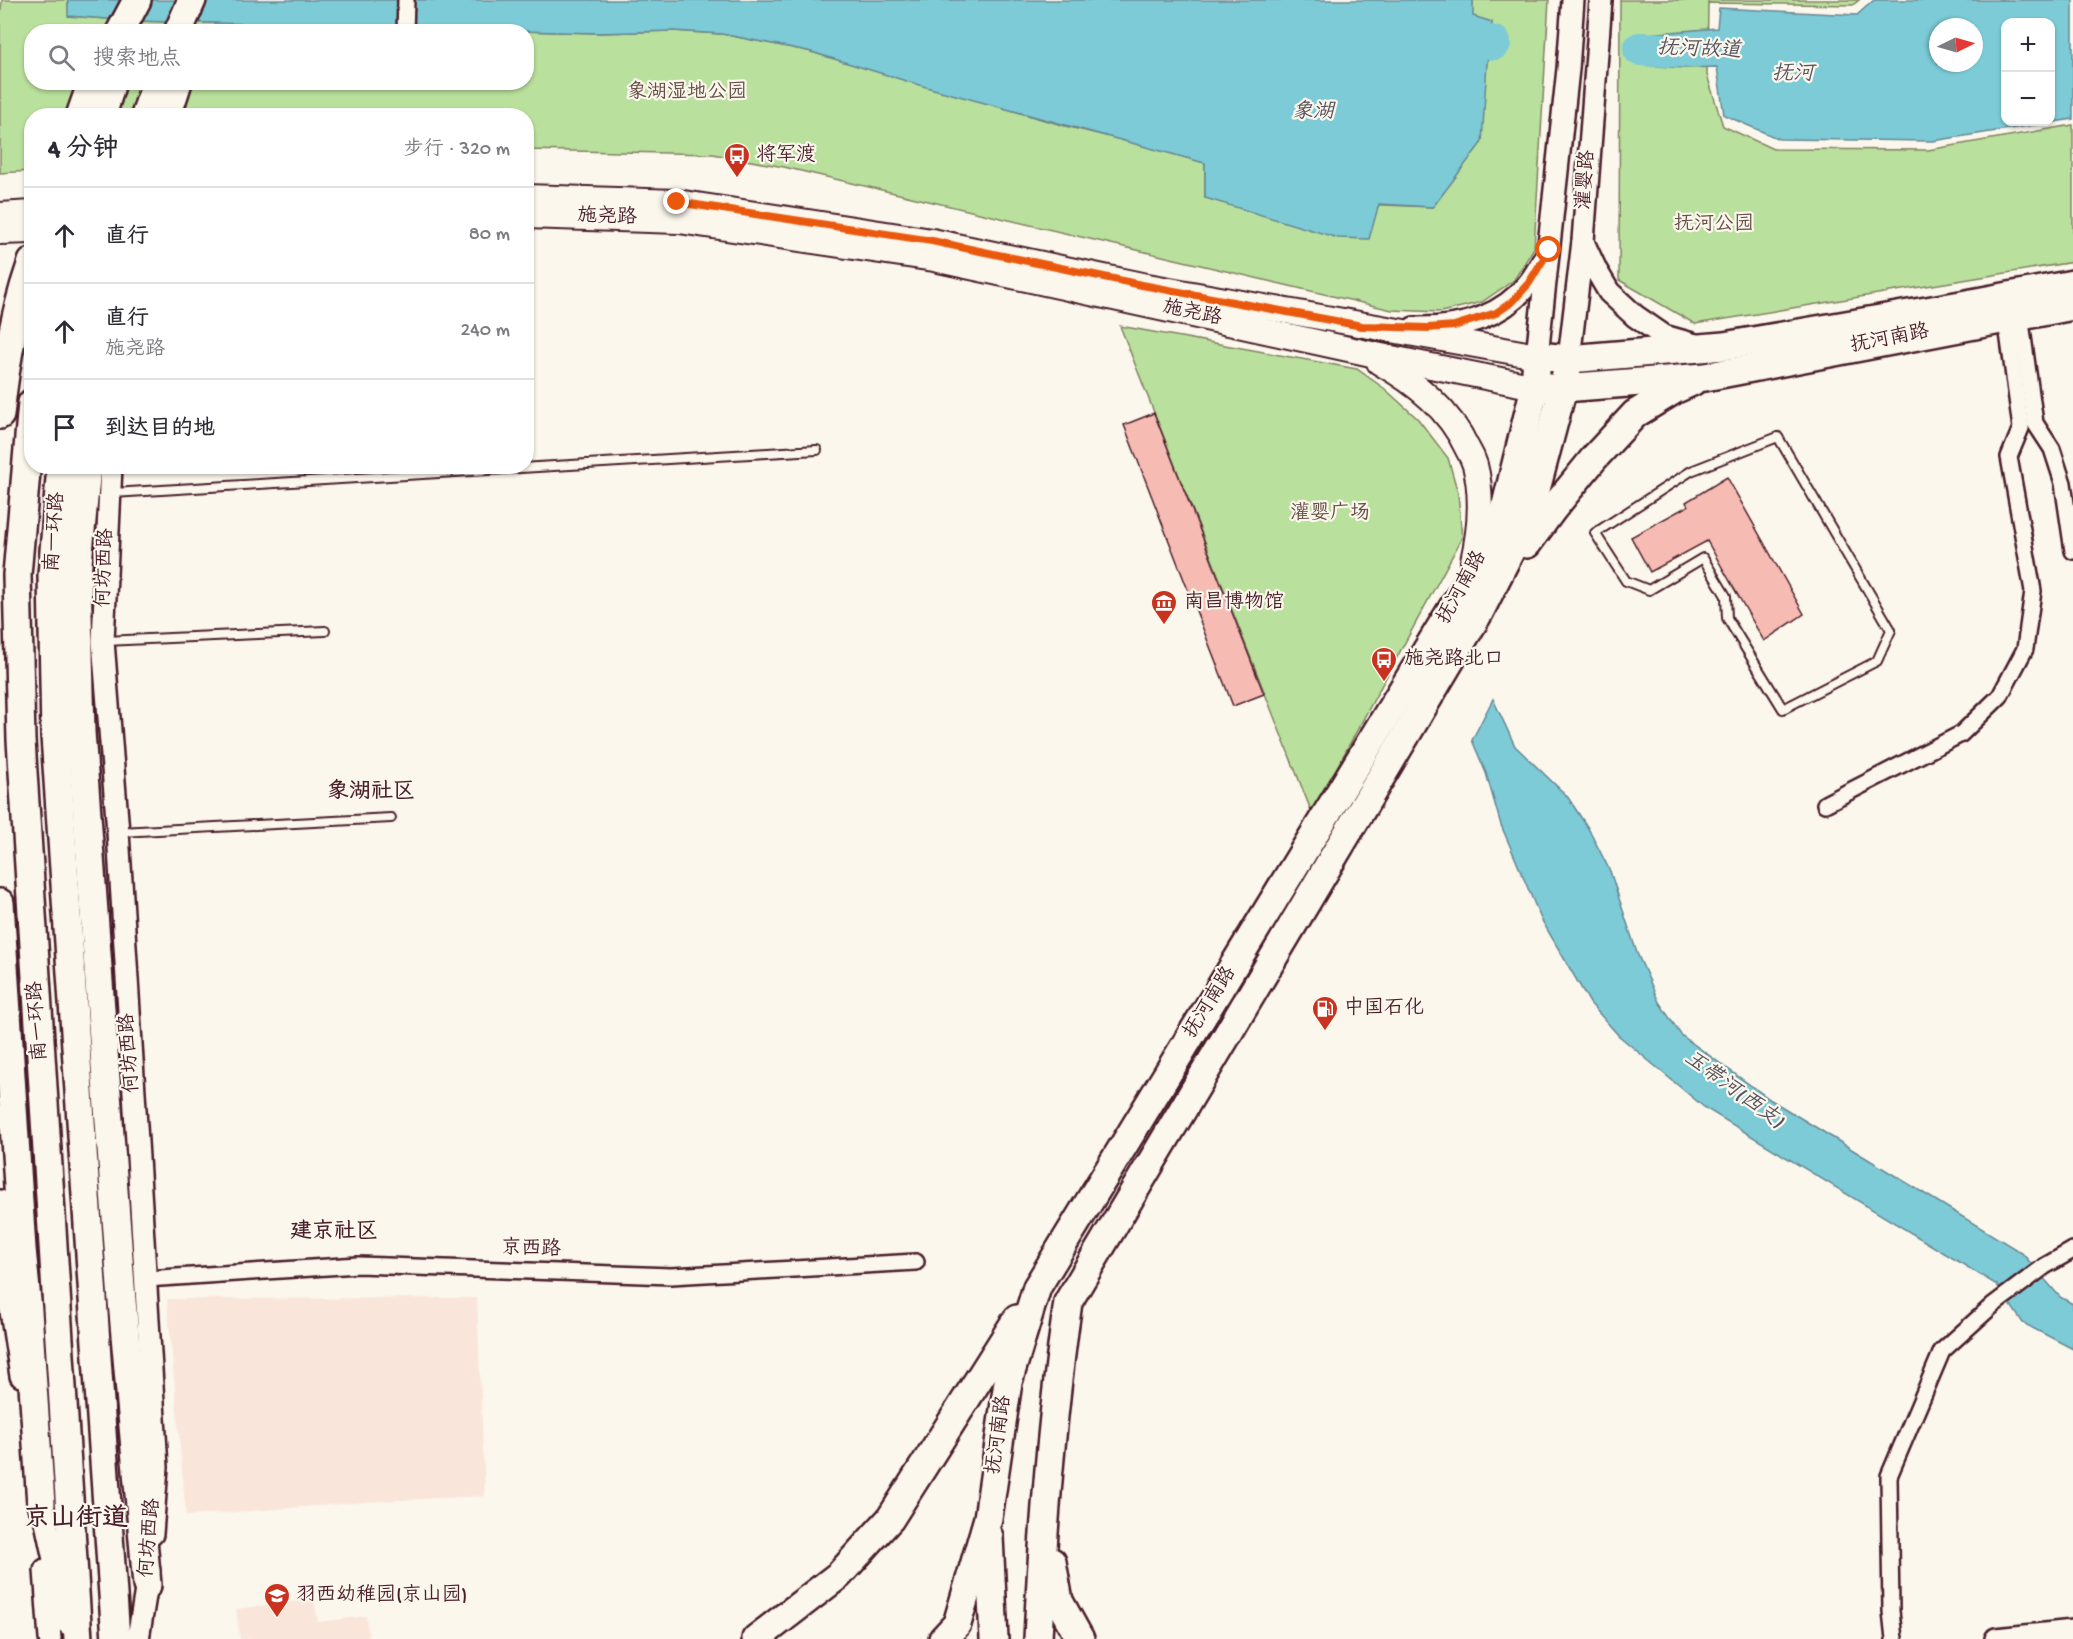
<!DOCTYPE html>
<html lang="zh">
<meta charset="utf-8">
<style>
body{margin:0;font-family:"Gochi Hand","LXGW WenKai TC",sans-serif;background:#f2f2f3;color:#2b2b33}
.controls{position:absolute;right:18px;top:18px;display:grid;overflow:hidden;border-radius:12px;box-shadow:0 2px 4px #0004}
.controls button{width:54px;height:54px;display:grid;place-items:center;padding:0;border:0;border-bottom:2px solid #e1e1e2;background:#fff;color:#2b2b33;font:30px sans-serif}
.compass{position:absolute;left:1929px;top:18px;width:54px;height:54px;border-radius:50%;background:#fff;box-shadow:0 2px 4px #0004;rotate:85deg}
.stop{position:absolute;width:18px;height:18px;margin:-14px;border:4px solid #ea580c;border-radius:50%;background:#fff}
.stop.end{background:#ea580c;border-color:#fff;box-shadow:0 2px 6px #0008}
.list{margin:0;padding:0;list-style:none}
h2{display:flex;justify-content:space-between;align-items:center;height:78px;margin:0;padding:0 24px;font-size:26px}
h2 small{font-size:20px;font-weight:400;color:#7c7c81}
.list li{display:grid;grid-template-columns:39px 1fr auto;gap:18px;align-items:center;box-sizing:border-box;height:96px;padding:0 24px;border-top:2px solid #e1e1e2}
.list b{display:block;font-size:22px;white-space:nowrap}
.list p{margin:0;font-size:20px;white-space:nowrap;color:#7c7c81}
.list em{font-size:20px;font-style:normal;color:#7c7c81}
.icon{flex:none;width:33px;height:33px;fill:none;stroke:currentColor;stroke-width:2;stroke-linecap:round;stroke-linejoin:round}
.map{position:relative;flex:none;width:2073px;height:1639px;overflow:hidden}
.search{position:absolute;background:#fff;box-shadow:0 2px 4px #0004;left:24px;top:24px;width:510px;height:66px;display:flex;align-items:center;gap:15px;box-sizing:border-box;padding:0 21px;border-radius:24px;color:#7c7c81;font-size:22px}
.panel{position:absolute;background:#fff;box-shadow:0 2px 4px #0004;left:24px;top:108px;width:510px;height:366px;border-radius:24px}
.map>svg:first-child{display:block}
</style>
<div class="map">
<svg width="2073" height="1639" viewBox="0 0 2073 1639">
<rect width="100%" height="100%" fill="#fbf7ec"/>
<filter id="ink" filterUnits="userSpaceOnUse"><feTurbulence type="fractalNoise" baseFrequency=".0167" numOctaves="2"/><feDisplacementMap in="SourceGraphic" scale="12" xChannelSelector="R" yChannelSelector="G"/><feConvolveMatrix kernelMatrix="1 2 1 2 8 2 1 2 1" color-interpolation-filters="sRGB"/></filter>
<g filter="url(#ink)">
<g fill="#fae5db">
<path d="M477 1298 485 1496 380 1501 186 1516 167 1299Z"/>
<path d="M314 1599 318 1622 366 1616 369 1639H240L236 1609Z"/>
</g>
<g fill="#b9e09c" stroke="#828064" stroke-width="1.5" fill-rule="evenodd">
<path d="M2 0H68L69 16 134 21 598 33 673 31 722 34 808 51 1065 126 1131 142 1205 163V198L1433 207 1487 63 1492 22 1472 16 1473 0H1549L1534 248 1514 280 1482 302 1441 312 1392 310 784 167 713 154 527 150 526 116H32L31 171 0 173V17ZM32 32H526V82H32Z"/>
<path d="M1620 0H1859L1853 5 1708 3 1707 75 1723 126 1773 149 1928 150 2073 125V262L1695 324 1619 280Z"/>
<path d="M1120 326 1357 369 1385 389 1418 419 1448 458 1458 493 1462 538 1312 813Z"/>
</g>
<g fill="#7bcbd7" stroke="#678692" stroke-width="1.5" fill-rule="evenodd">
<path d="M68 0H1473V16L1492 22 1487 63 1482 142 1433 207 1379 204 1369 239 1338 238 1205 198V163L926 87 808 51 722 34 673 31 598 33 134 21 68 16Z"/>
<path d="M1874 0H2073V119L1933 141 1779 139 1724 115 1717 67 1684 68 1643 65 1648 34 1717 28 1719 8 1857 15ZM2006 22H2050V122H2006ZM1938 27H1974V63H1938Z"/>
<path d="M1493 699 1515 746 1567 796 1588 828 1610 871 1637 953 1659 1002 1681 1035 1771 1100 2022 1253 2060 1297 2073 1304V1349L2023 1323 1997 1285 1705 1108 1618 1035 1590 1003 1541 919 1501 825 1486 773 1472 740Z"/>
</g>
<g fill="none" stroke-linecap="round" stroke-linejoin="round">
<g stroke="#7bcbd7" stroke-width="34">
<path d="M1490 42 1494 43"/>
<path d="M1640 49 1694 51"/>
</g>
</g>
<g fill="#f6bbb2" stroke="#4a1f2b" stroke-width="1.5">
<path d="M1154 413 1264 694 1233 706 1124 425Z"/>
<path d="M1727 477 1804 614 1764 641 1707 541 1650 572 1631 537 1688 506 1686 502Z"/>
</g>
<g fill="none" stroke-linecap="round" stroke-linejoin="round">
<defs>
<g id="lane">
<path d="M1778 437 1891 630 1877 661 1783 709 1727 618 1726 596 1703 558 1649 590 1626 581 1595 533 1691 471Z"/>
<path d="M113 493 817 450"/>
<path d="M105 641 325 631"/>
<path d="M120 832 391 818"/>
</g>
<g id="street">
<path d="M405 32 406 0"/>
<path d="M2020 315 2035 423 2052 449 2063 483 2073 551"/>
<path d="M1825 804 1961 734 2000 696 2025 649 2033 591 2009 457 2021 428 2006 318"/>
<path d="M146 1279 358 1265 671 1276 916 1262"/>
<path d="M1894 1639 1891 1611 1889 1476 1942 1351 1993 1305 2045 1266 2073 1250"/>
</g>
<g id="secondary">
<path d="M1583 242 1596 270 1609 292 1635 316 1664 336 1696 345"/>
<path d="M1414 328C1457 329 1500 319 1528 284 1535 276 1540 265 1546 256"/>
<path d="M1537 356 1568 69 1573 0"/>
<path d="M1569 359 1583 241 1601 0"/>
<path d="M111 466 103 641 118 832 157 1467 152 1534"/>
<path d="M0 1201 3 1259 21 1376"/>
<path d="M39 1490 68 1624"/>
<path d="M45 1570 50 1639"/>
<path d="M138 1639 149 1571"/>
<path d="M1996 1639 2073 1631"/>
</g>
<g id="primary">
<path d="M526 197 677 202 932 241 1142 285 1537 356"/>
<path d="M0 215 32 213"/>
<path d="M526 216 679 221 934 259 1376 355 1535 387"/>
<path d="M0 232 32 231"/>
<path d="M1379 362C1416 383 1449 409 1467 448 1470 453 1473 459 1475 465 1483 496 1480 530 1473 561"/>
</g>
<g id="highway">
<path d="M120 32 137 0"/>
<path d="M178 32 192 0"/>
<path d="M80 116 92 82"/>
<path d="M102 116 112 82"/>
<path d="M145 116 156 82"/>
<path d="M167 116 178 82"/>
<path d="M1545 388H1563L1705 377 2073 306"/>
<path d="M32 403 17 575 21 740 78 1639"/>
<path d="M0 415C5 364 15 311 32 262"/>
<path d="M61 466 52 575 55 736 116 1639"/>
<path d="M87 466 77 574 81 732 122 1301 147 1585"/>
<path d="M1527 544 1552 510 1595 457 1635 414 1674 390 1692 382"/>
<path d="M0 903 22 1249 28 1311 41 1504"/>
<path d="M989 1537 994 1639"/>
<path d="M1052 1562 1059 1601 1080 1639"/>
<path d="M756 1639 839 1575 890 1519 1017 1319"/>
<path d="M943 1639 957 1624 988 1518 1008 1382 1037 1287 1469 581 1506 505 1535 387 1537 356 1569 359 1724 346 1961 305 2073 284"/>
<path d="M1038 1639C1043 1526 1052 1414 1068 1302L1480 611 1530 512 1563 388 1569 359"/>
</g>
</defs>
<use href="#lane" stroke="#4a1f2b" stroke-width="12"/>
<use href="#street" stroke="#4a1f2b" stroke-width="20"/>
<use href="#secondary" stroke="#4a1f2b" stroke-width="26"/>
<use href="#primary" stroke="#4a1f2b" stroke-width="28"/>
<use href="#highway" stroke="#4a1f2b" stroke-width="32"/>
<use href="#lane" stroke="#fbf7ec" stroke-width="8"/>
<use href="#street" stroke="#fbf7ec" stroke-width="15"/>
<use href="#secondary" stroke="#fbf7ec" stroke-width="21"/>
<use href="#primary" stroke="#fbf7ec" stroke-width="24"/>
<use href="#highway" stroke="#fbf7ec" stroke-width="27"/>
</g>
</g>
<g fill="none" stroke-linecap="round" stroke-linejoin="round" filter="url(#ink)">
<path stroke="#ea580c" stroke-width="8" d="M677 202 932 241 1142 285 1362 326 1428 328 1454 326 1496 313 1512 302 1529 283 1549 250"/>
</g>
<defs>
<symbol id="bus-pin" viewBox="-11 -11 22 30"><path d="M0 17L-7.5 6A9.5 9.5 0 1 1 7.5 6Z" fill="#c8321e" stroke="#fbf7ec"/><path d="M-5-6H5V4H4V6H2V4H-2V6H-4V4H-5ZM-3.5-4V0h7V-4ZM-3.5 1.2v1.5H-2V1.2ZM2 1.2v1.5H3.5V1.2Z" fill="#fff"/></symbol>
<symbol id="museum-pin" viewBox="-11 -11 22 30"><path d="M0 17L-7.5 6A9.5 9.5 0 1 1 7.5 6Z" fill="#c8321e" stroke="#fbf7ec"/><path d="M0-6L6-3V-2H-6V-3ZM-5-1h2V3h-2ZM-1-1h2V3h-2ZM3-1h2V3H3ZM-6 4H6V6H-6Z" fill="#fff"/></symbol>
<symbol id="fuel-pin" viewBox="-11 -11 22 30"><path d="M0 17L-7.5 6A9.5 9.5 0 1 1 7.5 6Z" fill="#c8321e" stroke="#fbf7ec"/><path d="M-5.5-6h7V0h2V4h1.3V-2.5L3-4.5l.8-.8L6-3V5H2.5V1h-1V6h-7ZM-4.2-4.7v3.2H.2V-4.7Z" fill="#fff"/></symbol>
<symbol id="school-pin" viewBox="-11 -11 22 30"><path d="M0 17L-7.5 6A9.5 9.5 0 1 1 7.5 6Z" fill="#c8321e" stroke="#fbf7ec"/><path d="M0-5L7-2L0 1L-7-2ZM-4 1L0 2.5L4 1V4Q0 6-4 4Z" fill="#fff"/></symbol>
</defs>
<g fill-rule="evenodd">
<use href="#bus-pin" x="722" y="141" width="30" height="40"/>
<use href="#museum-pin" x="1149" y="588" width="30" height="40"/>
<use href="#bus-pin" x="1369" y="645" width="30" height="40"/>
<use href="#fuel-pin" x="1310" y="994" width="30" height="40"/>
<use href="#school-pin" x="262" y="1581" width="30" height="40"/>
</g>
<g text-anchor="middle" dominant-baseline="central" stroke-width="4.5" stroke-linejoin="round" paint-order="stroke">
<g font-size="20" fill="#664f47" stroke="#fbf7ec">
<text x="687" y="93">象湖湿地公园</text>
<text x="1714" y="225">抚河公园</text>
<text x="1330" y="514">灌婴广场</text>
</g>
<g font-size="20" fill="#4a1f2b" stroke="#fbf7ec" text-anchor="start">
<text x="756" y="156">将军渡</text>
<text x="1184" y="603">南昌博物馆</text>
<text x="1404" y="660">施尧路北口</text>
<text x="1344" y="1009">中国石化</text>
<text x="296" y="1596">羽西幼稚园(京山园)</text>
</g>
<g font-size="20" fill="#4a1f2b" stroke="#fbf7ec">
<text transform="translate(1587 180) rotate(-86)">灌婴路</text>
<text transform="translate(607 218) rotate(2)">施尧路</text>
<text transform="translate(1192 314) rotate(12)">施尧路</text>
<text transform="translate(1890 340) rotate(-11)">抚河南路</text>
<text transform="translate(56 532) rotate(-86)">南一环路</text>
<text transform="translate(106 568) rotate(-88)">何坊西路</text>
<text transform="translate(1463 588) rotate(-61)">抚河南路</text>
<text transform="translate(1211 1003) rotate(-58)">抚河南路</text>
<text transform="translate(39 1021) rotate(-94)">南一环路</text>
<text transform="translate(131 1053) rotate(-94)">何坊西路</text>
<text transform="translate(531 1250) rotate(2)">京西路</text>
<text transform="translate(1000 1435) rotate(-82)">抚河南路</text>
<text transform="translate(151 1538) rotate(-85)">何坊西路</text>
</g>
<g font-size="21" font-style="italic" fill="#59535f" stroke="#fbf7ec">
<text transform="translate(1699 51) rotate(2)">抚河故道</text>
<text x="1793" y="75">抚河</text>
<text x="1313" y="113">象湖</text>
<text transform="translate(1733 1091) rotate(36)">玉带河(西支)</text>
</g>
<g font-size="22" font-weight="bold" fill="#4a1f2b" stroke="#fbf7ec">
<text x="371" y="793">象湖社区</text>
<text x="334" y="1233">建京社区</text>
</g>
<g font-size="26" font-weight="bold" fill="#4a1f2b" stroke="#fbf7ec">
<text x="76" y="1520">京山街道</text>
</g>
</g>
</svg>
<div class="controls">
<button>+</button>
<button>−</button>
</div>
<svg class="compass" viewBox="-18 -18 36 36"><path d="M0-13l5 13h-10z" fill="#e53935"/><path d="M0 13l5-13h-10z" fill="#7c7c81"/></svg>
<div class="stop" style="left:1549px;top:250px"></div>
<div class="stop end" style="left:677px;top:202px"></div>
<div class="search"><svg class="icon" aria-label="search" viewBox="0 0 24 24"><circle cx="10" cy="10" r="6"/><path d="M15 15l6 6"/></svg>搜索地点</div>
<section class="panel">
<h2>4 分钟<small>步行 · 320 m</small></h2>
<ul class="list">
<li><svg class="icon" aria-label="ahead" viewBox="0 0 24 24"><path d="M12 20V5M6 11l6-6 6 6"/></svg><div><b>直行</b></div><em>80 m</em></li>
<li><svg class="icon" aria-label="ahead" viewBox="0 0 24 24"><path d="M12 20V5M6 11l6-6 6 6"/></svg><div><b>直行</b><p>施尧路</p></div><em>240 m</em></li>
<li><svg class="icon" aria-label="arrive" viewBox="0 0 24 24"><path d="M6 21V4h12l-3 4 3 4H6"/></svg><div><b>到达目的地</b></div></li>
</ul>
</section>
</div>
